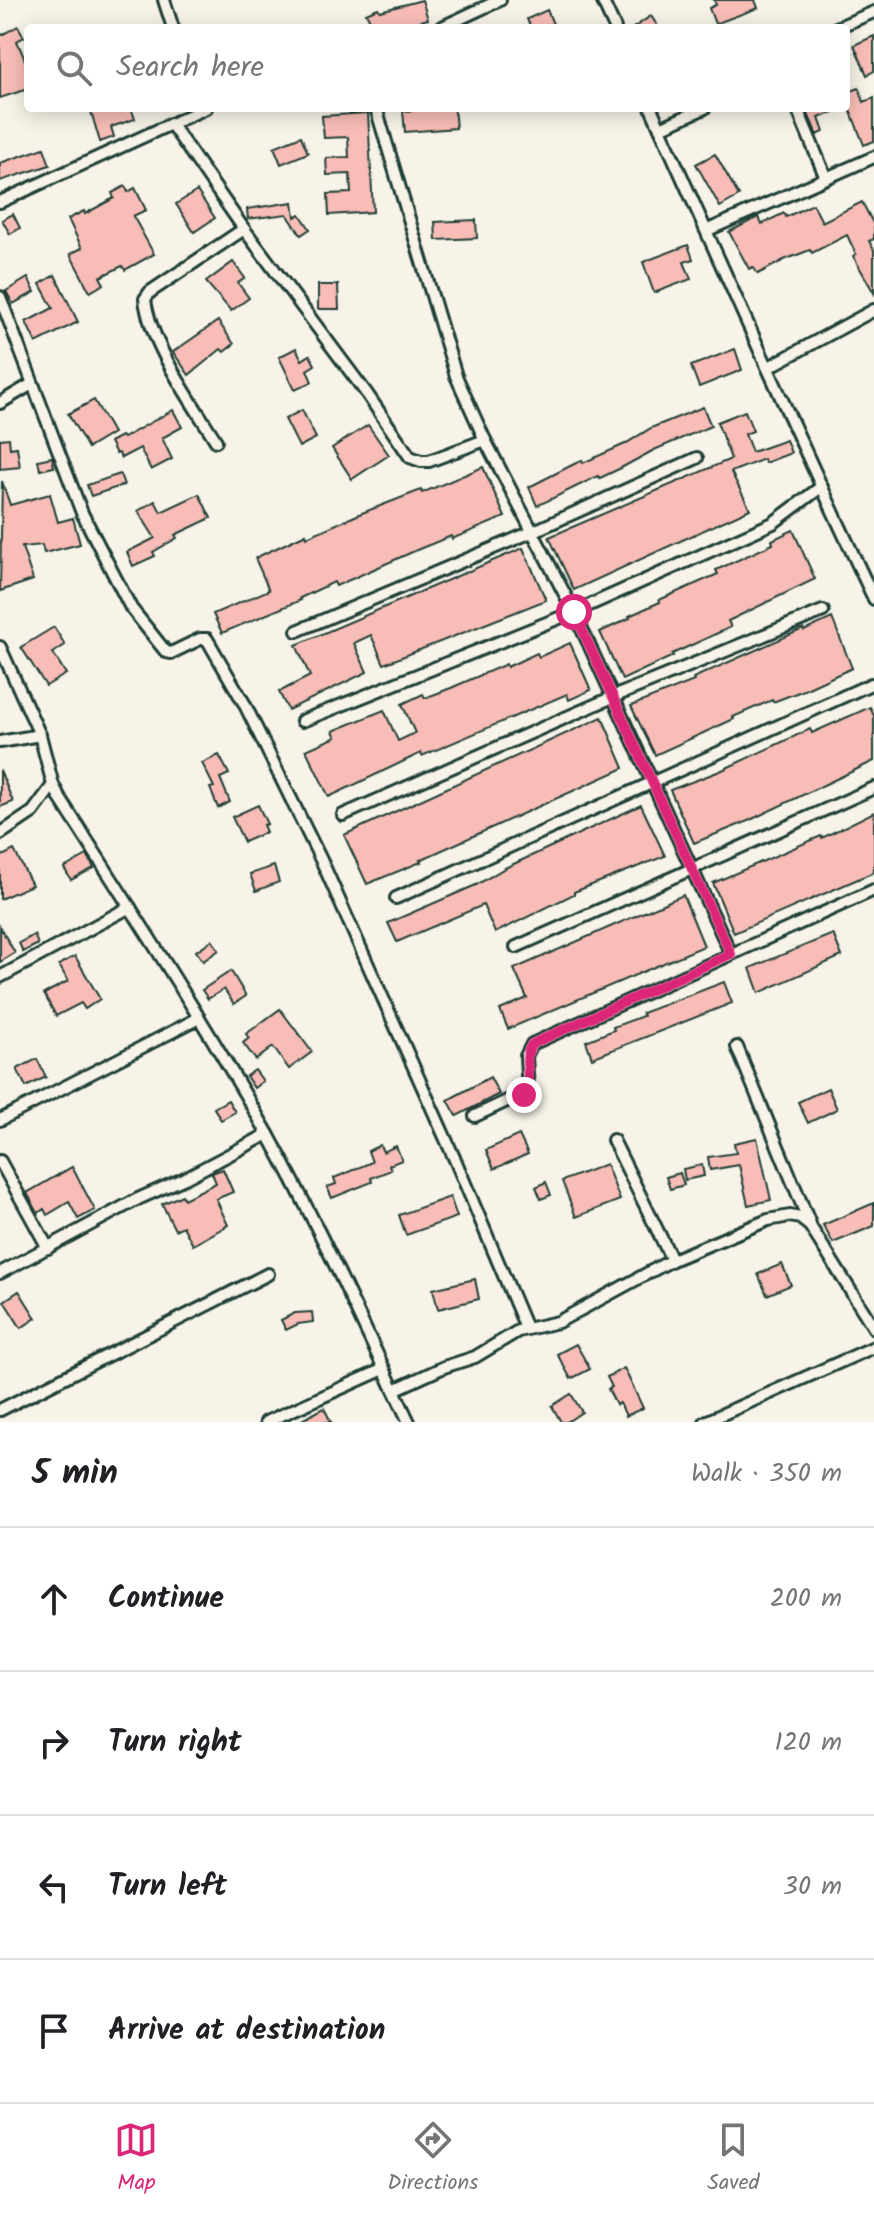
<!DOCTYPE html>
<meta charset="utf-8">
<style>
body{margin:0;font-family:Kalam,sans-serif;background:#f2f2f2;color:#202124}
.stop{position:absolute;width:24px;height:24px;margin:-18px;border:6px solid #db2777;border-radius:50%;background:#fff}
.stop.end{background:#db2777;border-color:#fff;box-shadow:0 2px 8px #0008}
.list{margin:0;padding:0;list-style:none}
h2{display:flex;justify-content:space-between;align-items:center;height:104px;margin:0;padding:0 32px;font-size:34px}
h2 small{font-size:26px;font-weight:400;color:#757577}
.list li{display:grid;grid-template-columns:52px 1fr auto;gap:24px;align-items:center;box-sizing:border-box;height:144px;padding:0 32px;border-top:2px solid #e0e0e0}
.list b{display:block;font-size:30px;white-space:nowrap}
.list em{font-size:26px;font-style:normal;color:#757577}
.icon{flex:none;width:44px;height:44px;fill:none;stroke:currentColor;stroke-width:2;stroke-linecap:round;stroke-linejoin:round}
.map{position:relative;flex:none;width:874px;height:1422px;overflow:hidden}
.search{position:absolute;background:#fff;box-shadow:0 4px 20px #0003;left:24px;right:24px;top:24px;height:88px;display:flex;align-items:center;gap:20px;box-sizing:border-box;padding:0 28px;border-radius:8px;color:#757577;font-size:30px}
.sheet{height:680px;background:#fff}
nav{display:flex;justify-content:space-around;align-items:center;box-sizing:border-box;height:112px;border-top:2px solid #e0e0e0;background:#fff;font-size:22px;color:#757577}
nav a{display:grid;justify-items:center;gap:4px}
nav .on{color:#db2777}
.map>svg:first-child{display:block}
</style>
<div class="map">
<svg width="874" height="1422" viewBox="0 0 874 1422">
<rect width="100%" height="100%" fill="#f7f3e8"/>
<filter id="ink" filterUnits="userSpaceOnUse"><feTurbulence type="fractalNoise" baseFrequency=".0125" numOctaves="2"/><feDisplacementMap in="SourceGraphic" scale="16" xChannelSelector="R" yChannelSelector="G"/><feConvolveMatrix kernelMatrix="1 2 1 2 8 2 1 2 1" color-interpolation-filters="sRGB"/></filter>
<g filter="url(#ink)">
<g fill="#f8bdb6" stroke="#1f3d34" stroke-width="2">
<path d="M422 0 428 19 396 28H374L366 13 378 8 380 11Z"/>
<path d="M714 0H755L758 8 715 24 709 8 716 5Z"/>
<path d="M547 10 553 24 543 28H531L527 19Z"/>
<path d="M651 16 659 28H633Z"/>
<path d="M18 26 24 37 17 41 28 67V89L0 98V36Z"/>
<path d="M874 36V71L867 75 854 45Z"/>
<path d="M859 88 864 102 874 98V141L864 145 849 107 846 108V93Z"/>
<path d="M90 108H131L135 119 111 127 114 137 100 142Z"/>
<path d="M454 108 456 128 405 132 403 111Z"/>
<path d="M809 108H841V109L819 118 824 132 817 135 806 109Z"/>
<path d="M368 113 373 212 329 215 328 194 351 193 350 174 327 175 326 158 349 157 348 137 324 138 322 116Z"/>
<path d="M301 136 308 153 281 164 274 147Z"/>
<path d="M44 148 50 165 0 181V163Z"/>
<path d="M715 154 739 196 720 207 696 164Z"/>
<path d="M125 186 128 192 135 188 146 210 133 216 154 254 125 270 122 266 100 277 104 284 90 292 70 254 82 248 68 219 84 211 85 214 114 198 112 193Z"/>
<path d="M197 191 215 218 194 232 176 204Z"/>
<path d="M293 202 295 217 300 214 310 229 301 235 287 214 248 219 247 209Z"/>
<path d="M862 202 874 225V239L869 241 874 250V293L853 256 856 254 847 235 812 253 810 250 784 260 758 274 753 267 749 269 729 232 758 217 762 224 784 213 786 217 813 204 822 222Z"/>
<path d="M13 214 20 228 10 234 2 220Z"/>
<path d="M476 220 477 238 436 240 435 222Z"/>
<path d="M688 245 693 259 684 262 691 279 654 293 643 262Z"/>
<path d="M233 262 245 278 238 283 249 298 231 311 206 282Z"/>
<path d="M55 275 78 322 36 343 26 322 53 308 40 284Z"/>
<path d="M28 278 35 292 13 304 6 291Z"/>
<path d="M318 285H338L339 309H318Z"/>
<path d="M218 321 234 344 224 352 221 349 189 375 173 352Z"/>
<path d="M296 348 302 360 310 355 315 365 307 370 312 382 295 390 279 357Z"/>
<path d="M735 349 742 370 699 387 691 366Z"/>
<path d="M94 400 113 433 88 448 68 414Z"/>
<path d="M703 407 711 426 654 450 621 468 600 478 598 476 537 506 529 487 582 460 583 463 625 444 651 428Z"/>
<path d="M173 410 182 427 162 438 172 459 151 470 140 448 121 458 119 453 116 454 110 442 121 436 123 438Z"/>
<path d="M302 410 316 438 299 447 285 419Z"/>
<path d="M745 411 753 431 745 434 752 452 786 440 791 453 765 463 764 459 731 472 750 509 574 590 549 537 731 459 717 422Z"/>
<path d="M368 425 389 455 352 479 332 448Z"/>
<path d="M9 438 10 448 17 447 20 467 0 469V439Z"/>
<path d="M52 457 54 467 40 470 38 460Z"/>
<path d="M483 467 505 517 452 539 451 536 419 549 336 586 334 582 300 598 301 600 222 633 213 614 269 590 255 558 306 534 307 537 362 513 421 490 422 493Z"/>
<path d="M120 474 124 485 91 496 87 485Z"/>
<path d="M2 481 10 505 50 494 58 522 73 518 80 544 44 553 42 545 22 547 33 580 0 591Z"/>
<path d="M199 494 211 518 175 535 177 538 153 552 155 556 133 566 127 552 155 538 138 511 155 501 161 512Z"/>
<path d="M793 530 815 579 728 621 731 627 672 654 673 656 622 680 600 632 630 618 629 616 660 602 659 600 718 574 716 570 773 544 772 540Z"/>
<path d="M523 548 546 600 384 664 371 635 354 643 367 672 288 710 279 692 310 676 296 645Z"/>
<path d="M832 618 852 668 804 690 773 702 772 700 733 717 734 719 655 755 631 706 694 681 693 678 803 629 804 631Z"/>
<path d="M54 627 65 645 53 653 66 674 46 686 21 647Z"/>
<path d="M570 643 591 690 569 700 567 694 422 756 421 753 329 797 306 750 336 737 333 731 384 710 398 741 415 733 402 704 423 694 425 698 451 688 506 664 507 667 537 653 539 657Z"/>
<path d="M870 707 874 716V761L746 822 694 843 670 790 720 771 810 729 812 733Z"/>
<path d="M602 717 624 768 420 860 421 862 367 884 344 835Z"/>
<path d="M219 755 229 774 220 778 230 802 218 808 210 788 214 787 202 763Z"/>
<path d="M0 770 13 802 0 807Z"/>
<path d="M258 805 267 824 263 825 266 832 244 842 232 817Z"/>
<path d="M641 805 665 856 574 892V894L495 933 483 905 397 942 388 923 476 885 505 868Z"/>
<path d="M874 812V872L734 933 713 883 821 836 822 838Z"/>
<path d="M14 850 32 885 0 899V857Z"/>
<path d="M87 855 94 868 71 880 64 868Z"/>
<path d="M274 866 279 882 256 891 250 874Z"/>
<path d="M683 895 704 946 508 1029 500 1010 527 998 514 969Z"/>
<path d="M0 927 15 953 0 962Z"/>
<path d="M833 934 842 956 759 993 750 968Z"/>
<path d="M34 935 38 944 23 952 19 943Z"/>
<path d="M212 940 219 950 203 961 196 951Z"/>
<path d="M75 956 100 999 85 1009 81 1003 56 1016 44 994 68 981 59 965Z"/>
<path d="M231 971 246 996 234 1004 224 989 208 999 202 990Z"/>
<path d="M724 982 732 1003 592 1058 586 1041 614 1030 613 1027 643 1016 642 1013Z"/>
<path d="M280 1009 312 1052 289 1069 273 1047 256 1060 243 1043 249 1038 246 1034Z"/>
<path d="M37 1059 46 1077 26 1087 17 1069Z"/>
<path d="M255 1070 263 1081 254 1088 246 1076Z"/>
<path d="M490 1077 499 1094 457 1116 448 1100Z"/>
<path d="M828 1088 837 1109 808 1123 798 1102Z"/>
<path d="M228 1100 235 1112 221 1120 214 1108Z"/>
<path d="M519 1135 528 1154 494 1169 486 1150Z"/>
<path d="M757 1138 771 1200 748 1205 739 1165 710 1170 708 1157 736 1153 734 1143Z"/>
<path d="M380 1145 383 1152 396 1146 402 1160 389 1165 391 1170 371 1178 372 1182 332 1198 327 1187 336 1184 334 1178 372 1162 368 1151Z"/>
<path d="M606 1164 620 1200 576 1217 562 1181Z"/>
<path d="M702 1165 704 1176 685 1180 683 1169Z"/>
<path d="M72 1167 95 1210 78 1219 69 1202 47 1215 44 1209 38 1213 27 1193Z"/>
<path d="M223 1169 233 1192 216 1199 228 1225 193 1245 183 1226 175 1230 162 1204 182 1195 184 1199 216 1183 212 1173Z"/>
<path d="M680 1173 684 1185 670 1189 666 1177Z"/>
<path d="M546 1182 551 1195 541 1199 536 1187Z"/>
<path d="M450 1197 457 1217 406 1235 399 1215Z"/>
<path d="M874 1203V1226L833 1243 823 1225Z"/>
<path d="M782 1264 791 1285 767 1295 758 1274Z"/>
<path d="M475 1279 479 1299 438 1309 433 1289Z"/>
<path d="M19 1291 36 1318 21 1328 4 1301Z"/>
<path d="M312 1312 313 1322 298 1324 286 1330 281 1320 295 1313Z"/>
<path d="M576 1344 590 1369 571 1379 557 1354Z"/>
<path d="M624 1368 643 1408 626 1416 620 1403 616 1405 608 1389 612 1387 607 1377Z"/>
<path d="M571 1394 582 1412 567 1422H561L552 1406Z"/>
<path d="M324 1408 331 1422H298Z"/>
</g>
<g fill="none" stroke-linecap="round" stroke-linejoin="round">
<defs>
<g id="street">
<path d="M164 0 173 28"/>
<path d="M602 0 615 28"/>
<path d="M440 28 500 0"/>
<path d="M836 28 874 12"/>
<path d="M376 108 456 376 485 440 574 612 731 954"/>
<path d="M651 108C725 272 797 437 874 599"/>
<path d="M797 108 826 178"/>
<path d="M171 124 244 229 367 394 410 457 421 461H429L485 440"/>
<path d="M660 128 705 108"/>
<path d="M0 202 206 108"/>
<path d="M708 230 874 157"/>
<path d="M0 297 82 513 131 608 166 652 171 653 200 639H207L244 703 324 866 456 1162 526 1328"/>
<path d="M769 367 874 310"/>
<path d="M0 403 32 384"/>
<path d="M216 441C192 402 150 344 145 299L150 292 244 229"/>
<path d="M297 631 534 531 697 458"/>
<path d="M0 647 40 735 53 785 61 800C132 910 203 1020 268 1134 320 1228 363 1325 409 1422"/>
<path d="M302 721 574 612 773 523 821 487"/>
<path d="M0 742 40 735"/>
<path d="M343 815 613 697 823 611"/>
<path d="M0 834 33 812 53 785"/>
<path d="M396 898 871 684"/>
<path d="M516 947 874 788"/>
<path d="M0 977 130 907"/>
<path d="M737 1047 810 1224"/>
<path d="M475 1116 528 1091 526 1056 532 1044 874 890"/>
<path d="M0 1120 199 1018"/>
<path d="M613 1140 672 1260"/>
<path d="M0 1161 48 1248"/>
<path d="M0 1273 138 1199 185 1178 268 1134"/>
<path d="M394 1390 444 1367 475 1357 518 1331 558 1322 672 1260 768 1220 790 1216 800 1218 810 1226 874 1328"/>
<path d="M0 1410 268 1274"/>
<path d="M266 1422 384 1369"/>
<path d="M705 1422 874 1347"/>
</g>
</defs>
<use href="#street" stroke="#1f3d34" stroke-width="16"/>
<use href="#street" stroke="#f7f3e8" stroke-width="10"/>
</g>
</g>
<g fill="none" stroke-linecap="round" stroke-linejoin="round" filter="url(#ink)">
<path stroke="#db2777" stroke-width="10" d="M524 1095C534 1079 521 1060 532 1044L731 954 574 612"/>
</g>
</svg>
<div class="stop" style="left:574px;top:612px"></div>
<div class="stop end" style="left:524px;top:1095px"></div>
<div class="search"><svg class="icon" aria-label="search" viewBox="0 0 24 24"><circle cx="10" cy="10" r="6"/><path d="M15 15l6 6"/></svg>Search here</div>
</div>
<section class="sheet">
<h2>5 min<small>Walk · 350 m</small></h2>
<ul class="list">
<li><svg class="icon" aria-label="ahead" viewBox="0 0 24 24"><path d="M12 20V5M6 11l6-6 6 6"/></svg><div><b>Continue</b></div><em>200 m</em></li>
<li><svg class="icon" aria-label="right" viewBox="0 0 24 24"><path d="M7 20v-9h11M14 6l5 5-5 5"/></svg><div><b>Turn right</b></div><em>120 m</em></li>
<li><svg class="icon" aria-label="left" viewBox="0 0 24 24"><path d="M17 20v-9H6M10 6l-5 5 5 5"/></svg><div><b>Turn left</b></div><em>30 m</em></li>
<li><svg class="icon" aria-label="arrive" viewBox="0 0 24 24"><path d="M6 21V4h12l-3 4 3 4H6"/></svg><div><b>Arrive at destination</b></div></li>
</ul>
</section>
<nav>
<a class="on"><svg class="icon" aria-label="map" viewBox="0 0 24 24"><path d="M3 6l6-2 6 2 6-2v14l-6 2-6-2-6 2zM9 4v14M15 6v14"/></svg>Map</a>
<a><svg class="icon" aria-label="directions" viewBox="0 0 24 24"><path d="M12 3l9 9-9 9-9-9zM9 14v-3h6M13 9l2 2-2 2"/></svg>Directions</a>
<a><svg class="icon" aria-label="saved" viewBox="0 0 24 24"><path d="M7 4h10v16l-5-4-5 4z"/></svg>Saved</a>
</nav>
